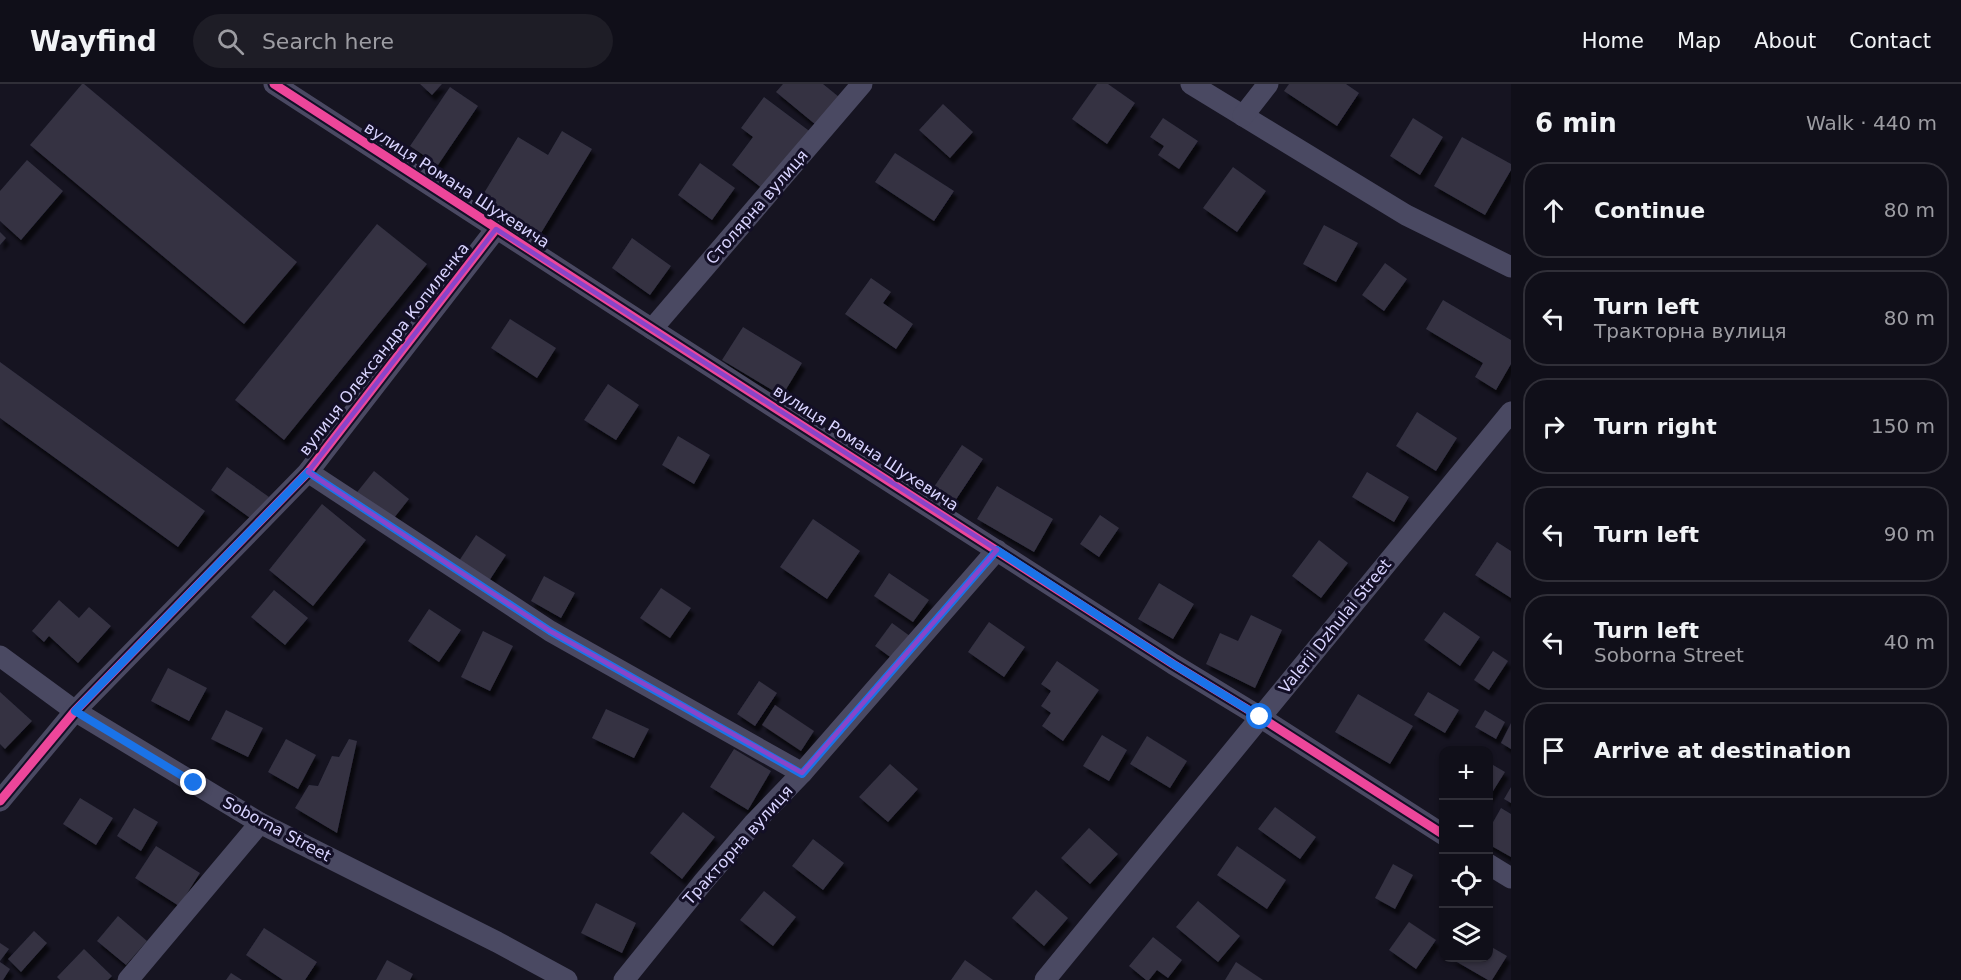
<!DOCTYPE html>
<meta charset="utf-8">
<style>
body{margin:0;font-family:"DejaVu Sans",sans-serif;background:#1e1d26;color:#f1f3f6}
.controls{position:absolute;right:18px;bottom:18px;display:grid;overflow:hidden;border-radius:12px;box-shadow:0 2px 4px #0004}
.controls button{width:54px;height:54px;display:grid;place-items:center;padding:0;border:0;border-bottom:2px solid #302f38;background:#100f19;color:#f1f3f6;font:30px sans-serif}
.stop{position:absolute;width:18px;height:18px;margin:-14px;border:4px solid #1a73e8;border-radius:50%;background:#fff}
.stop.end{background:#1a73e8;border-color:#fff;box-shadow:0 2px 6px #0008}
.list{margin:0;padding:0;list-style:none}
h2{display:flex;justify-content:space-between;align-items:center;height:78px;margin:0;padding:0 24px;font-size:26px}
h2 small{font-size:20px;font-weight:400;color:#9c9ca2}
.list li{display:grid;grid-template-columns:39px 1fr auto;gap:18px;align-items:center;box-sizing:border-box;height:96px;margin:0 12px 12px;padding:0 12px;border:2px solid #302f38;border-radius:24px}
.list b{display:block;font-size:22px;white-space:nowrap}
.list p{margin:0;font-size:20px;white-space:nowrap;color:#9c9ca2}
.list em{font-size:20px;font-style:normal;color:#9c9ca2}
.icon{flex:none;width:33px;height:33px;fill:none;stroke:currentColor;stroke-width:2;stroke-linecap:round;stroke-linejoin:round}
.map{position:relative;flex:none;width:1511px;height:896px;overflow:hidden}
header{display:flex;align-items:center;gap:36px;box-sizing:border-box;height:84px;padding:0 30px;background:#100f19;border-bottom:2px solid #302f38}
header strong{font-size:28px}
nav{display:flex;gap:33px;margin-inline-start:auto;font-size:21px}
.search{width:420px;height:54px;background:#1e1d26;display:flex;align-items:center;gap:15px;box-sizing:border-box;padding:0 21px;border-radius:33px;color:#9c9ca2;font-size:22px}
main{display:flex}
aside{flex:1;background:#100f19}
.map>svg:first-child{display:block}
</style>
<header>
<strong>Wayfind</strong>
<div class="search"><svg class="icon" aria-label="search" viewBox="0 0 24 24"><circle cx="10" cy="10" r="6"/><path d="M15 15l6 6"/></svg>Search here</div>
<nav><a>Home</a><a>Map</a><a>About</a><a>Contact</a></nav>
</header>
<main>
<div class="map">
<svg width="1511" height="896" viewBox="0 0 1511 896">
<defs>
<filter id="shadow"><feDropShadow dx="3.5" dy="6" stdDeviation="1.5" flood-color="#0009"/></filter>
</defs>
<rect width="100%" height="100%" fill="#161421"/>
<g fill="#343243" filter="url(#shadow)">
<path d="M82 0H84L297 178 244 240 30 61Z"/>
<path d="M420 0H442L432 11Z"/>
<path d="M783 0H823L839 13 816 41 776 8Z"/>
<path d="M1097 0H1108L1135 19 1107 60 1072 35Z"/>
<path d="M1289 0H1346L1359 9 1337 42 1284 7Z"/>
<path d="M450 3 478 22 438 81 410 62Z"/>
<path d="M764 13 812 49 767 108 732 81 753 53 741 44Z"/>
<path d="M943 20 973 48 950 74 919 46Z"/>
<path d="M1163 34 1198 57 1179 85 1158 71 1164 62 1150 53Z"/>
<path d="M1413 34 1443 53 1420 91 1390 72Z"/>
<path d="M562 47 592 65 541 149 481 114 518 53 548 71Z"/>
<path d="M1462 53 1511 80V86L1485 131 1434 102Z"/>
<path d="M895 69 954 107 934 137 875 98Z"/>
<path d="M27 76 63 107 21 156 0 137V107Z"/>
<path d="M700 79 735 104 712 136 678 111Z"/>
<path d="M1233 83 1266 107 1237 148 1203 124Z"/>
<path d="M377 140 427 180 284 356 235 316Z"/>
<path d="M1324 141 1358 159 1336 198 1303 180Z"/>
<path d="M0 148 6 154 0 161Z"/>
<path d="M632 154 671 182 650 211 612 184Z"/>
<path d="M1385 179 1407 195 1384 227 1362 211Z"/>
<path d="M871 194 891 208 883 219 913 240 896 265 845 230Z"/>
<path d="M1443 216 1511 256V280L1496 306 1475 293 1483 279 1426 245Z"/>
<path d="M510 235 556 264 537 294 491 264Z"/>
<path d="M743 243 802 279 782 312 722 276Z"/>
<path d="M0 278 205 427 178 463 0 334Z"/>
<path d="M608 300 639 321 616 356 584 336Z"/>
<path d="M1417 328 1457 354 1436 387 1396 362Z"/>
<path d="M678 352 710 371 694 400 662 381Z"/>
<path d="M962 361 983 375 951 423 930 409Z"/>
<path d="M227 383 269 413 253 436 211 406Z"/>
<path d="M374 387 409 415 390 439 354 412Z"/>
<path d="M1367 388 1409 413 1394 438 1352 413Z"/>
<path d="M997 402 1053 435 1034 468 977 435Z"/>
<path d="M322 420 366 456 313 522 269 486Z"/>
<path d="M1100 431 1119 444 1099 473 1080 460Z"/>
<path d="M813 435 860 467 827 515 780 483Z"/>
<path d="M476 451 506 471 489 497 459 477Z"/>
<path d="M1319 456 1348 479 1321 514 1292 492Z"/>
<path d="M1497 458 1511 467V514L1475 491Z"/>
<path d="M889 489 929 516 913 538 874 512Z"/>
<path d="M544 492 575 509 561 534 531 517Z"/>
<path d="M1159 499 1194 520 1173 555 1138 535Z"/>
<path d="M661 504 691 524 670 554 640 534Z"/>
<path d="M274 506 308 534 285 561 251 533Z"/>
<path d="M59 516 79 534 89 523 111 542 78 579 49 552 44 558 32 547Z"/>
<path d="M429 525 461 546 439 578 408 557Z"/>
<path d="M1444 528 1480 553 1460 582 1424 556Z"/>
<path d="M1251 531 1282 546 1255 604 1206 580 1220 549 1238 557Z"/>
<path d="M989 538 1025 563 1004 593 968 568Z"/>
<path d="M892 539 914 555 897 578 875 562Z"/>
<path d="M483 547 513 562 490 607 461 593Z"/>
<path d="M1493 567 1508 577 1489 606 1474 596Z"/>
<path d="M1057 577 1099 606 1063 657 1042 642 1051 629 1041 622 1051 607 1041 600Z"/>
<path d="M168 584 207 604 189 637 151 617Z"/>
<path d="M759 597 777 609 755 642 737 630Z"/>
<path d="M0 608 32 637 5 665 0 660Z"/>
<path d="M1428 608 1459 626 1445 649 1414 631Z"/>
<path d="M1358 610 1413 642 1390 680 1335 648Z"/>
<path d="M775 621 814 647 801 667 762 641Z"/>
<path d="M606 625 649 645 634 674 592 654Z"/>
<path d="M226 626 263 644 248 673 211 655Z"/>
<path d="M1485 626 1505 638 1496 655 1475 643Z"/>
<path d="M1511 639V665L1501 659Z"/>
<path d="M1102 651 1127 666 1109 697 1083 682Z"/>
<path d="M1147 652 1187 677 1170 704 1130 680Z"/>
<path d="M286 655 316 671 298 705 268 688Z"/>
<path d="M349 655 357 657 337 749 295 724 309 701 318 702 332 672 339 673Z"/>
<path d="M734 665 771 687 748 726 710 703Z"/>
<path d="M1488 678 1505 688 1488 715Z"/>
<path d="M890 680 918 705 888 738 859 713Z"/>
<path d="M1511 703V719L1504 715Z"/>
<path d="M80 714 113 734 96 761 63 740Z"/>
<path d="M1275 723 1316 753 1300 775 1258 745Z"/>
<path d="M134 724 158 738 141 767 117 752Z"/>
<path d="M1501 724 1511 730V773L1488 760V747Z"/>
<path d="M683 728 715 753 682 795 650 769Z"/>
<path d="M1089 744 1118 770 1090 800 1061 774Z"/>
<path d="M813 755 844 779 823 806 792 782Z"/>
<path d="M156 762 200 789 179 822 135 794Z"/>
<path d="M1237 762 1286 796 1267 825 1217 791Z"/>
<path d="M1393 780 1413 791 1395 825 1375 814Z"/>
<path d="M1036 806 1068 834 1044 862 1012 834Z"/>
<path d="M764 807 796 833 773 862 740 836Z"/>
<path d="M1198 817 1240 852 1218 878 1176 843Z"/>
<path d="M596 819 636 839 622 869 581 849Z"/>
<path d="M118 832 147 857 126 881 97 857Z"/>
<path d="M1409 838 1436 856 1416 885 1389 866Z"/>
<path d="M264 844 317 878 305 896H283L246 871Z"/>
<path d="M34 847 47 859 21 888 8 875Z"/>
<path d="M1153 853 1182 876 1168 894 1157 886 1149 896H1146L1129 882Z"/>
<path d="M0 859 9 865 0 877Z"/>
<path d="M1488 861 1507 872 1492 896H1488L1450 874H1488Z"/>
<path d="M84 865 112 892 108 896H60L57 893Z"/>
<path d="M387 876 413 890 410 896H376Z"/>
<path d="M965 876 993 896H951Z"/>
<path d="M0 878 10 885 3 896H0Z"/>
<path d="M1236 878 1263 896H1225Z"/>
<path d="M231 889 242 896H226Z"/>
</g>
<g fill="none" stroke-linecap="round" stroke-linejoin="round">
<g stroke="#4a4962" stroke-width="21">
<path d="M274 0 652 245 1173 580 1260 633 1444 751"/>
<path d="M1191 0 1406 131 1511 183"/>
<path d="M1243 32 1268 0"/>
<path d="M652 245 862 0"/>
<path d="M308 388 550 547 802 689"/>
<path d="M0 572 75 627 260 739 497 858 567 896"/>
<path d="M0 717 75 627 308 388 496 145"/>
<path d="M1488 780 1511 794"/>
<path d="M128 896 260 739"/>
<path d="M624 896 704 797 753 740 802 689 997 466"/>
<path d="M1045 896 1511 328"/>
</g>
<defs>
<g id="cycleway">
<path d="M274 0 652 245 1173 580 1260 633 1444 751"/>
<path d="M0 717 75 627 308 388 496 145"/>
</g>
</defs>
<use href="#cycleway" stroke="#130f26" stroke-width="13"/>
<use href="#cycleway" stroke="#ed469a" stroke-width="9"/>
</g>
<g fill="none" stroke-linecap="round" stroke-linejoin="round">
<path stroke="#1a73e8" stroke-width="8" d="M194 699 75 627 308 388 550 547 802 690 997 466 1173 580 1260 633"/>
</g>
<path fill="none" stroke="#8945c9" stroke-width="4.5" stroke-linejoin="round" d="M496 145 997 466 802 689 550 547 308 388Z"/>
<g text-anchor="middle" dominant-baseline="central" stroke-width="6" stroke-linejoin="round" paint-order="stroke">
<g font-size="16" fill="#d9d4ff" stroke="#130f26">
<text transform="translate(457 101) rotate(33)">вулиця Романа Шухевича</text>
<text transform="translate(757 123) rotate(-49)">Столярна вулиця</text>
<text transform="translate(384 265) rotate(-52)">вулиця Олександра Копиленка</text>
<text transform="translate(866 364) rotate(33)">вулиця Романа Шухевича</text>
<text transform="translate(1335 542) rotate(-51)">Valerii Dzhulai Street</text>
<text transform="translate(277 745) rotate(28)">Soborna Street</text>
<text transform="translate(738 761) rotate(-48)">Тракторна вулиця</text>
</g>
</g>
</svg>
<div class="controls">
<button>+</button>
<button>−</button>
<button><svg class="icon" aria-label="locate" viewBox="0 0 24 24"><circle cx="12" cy="12" r="6"/><path d="M12 2v4M12 18v4M2 12h4M18 12h4"/></svg></button>
<button><svg class="icon" aria-label="layers" viewBox="0 0 24 24"><path d="M12 4l9 5-9 5-9-5zM3 14l9 5 9-5"/></svg></button>
</div>
<div class="stop" style="left:1260px;top:633px"></div>
<div class="stop end" style="left:194px;top:699px"></div>
</div>
<aside>
<h2>6 min<small>Walk · 440 m</small></h2>
<ul class="list">
<li><svg class="icon" aria-label="ahead" viewBox="0 0 24 24"><path d="M12 20V5M6 11l6-6 6 6"/></svg><div><b>Continue</b></div><em>80 m</em></li>
<li><svg class="icon" aria-label="left" viewBox="0 0 24 24"><path d="M17 20v-9H6M10 6l-5 5 5 5"/></svg><div><b>Turn left</b><p>Тракторна вулиця</p></div><em>80 m</em></li>
<li><svg class="icon" aria-label="right" viewBox="0 0 24 24"><path d="M7 20v-9h11M14 6l5 5-5 5"/></svg><div><b>Turn right</b></div><em>150 m</em></li>
<li><svg class="icon" aria-label="left" viewBox="0 0 24 24"><path d="M17 20v-9H6M10 6l-5 5 5 5"/></svg><div><b>Turn left</b></div><em>90 m</em></li>
<li><svg class="icon" aria-label="left" viewBox="0 0 24 24"><path d="M17 20v-9H6M10 6l-5 5 5 5"/></svg><div><b>Turn left</b><p>Soborna Street</p></div><em>40 m</em></li>
<li><svg class="icon" aria-label="arrive" viewBox="0 0 24 24"><path d="M6 21V4h12l-3 4 3 4H6"/></svg><div><b>Arrive at destination</b></div></li>
</ul>
</aside>
</main>
